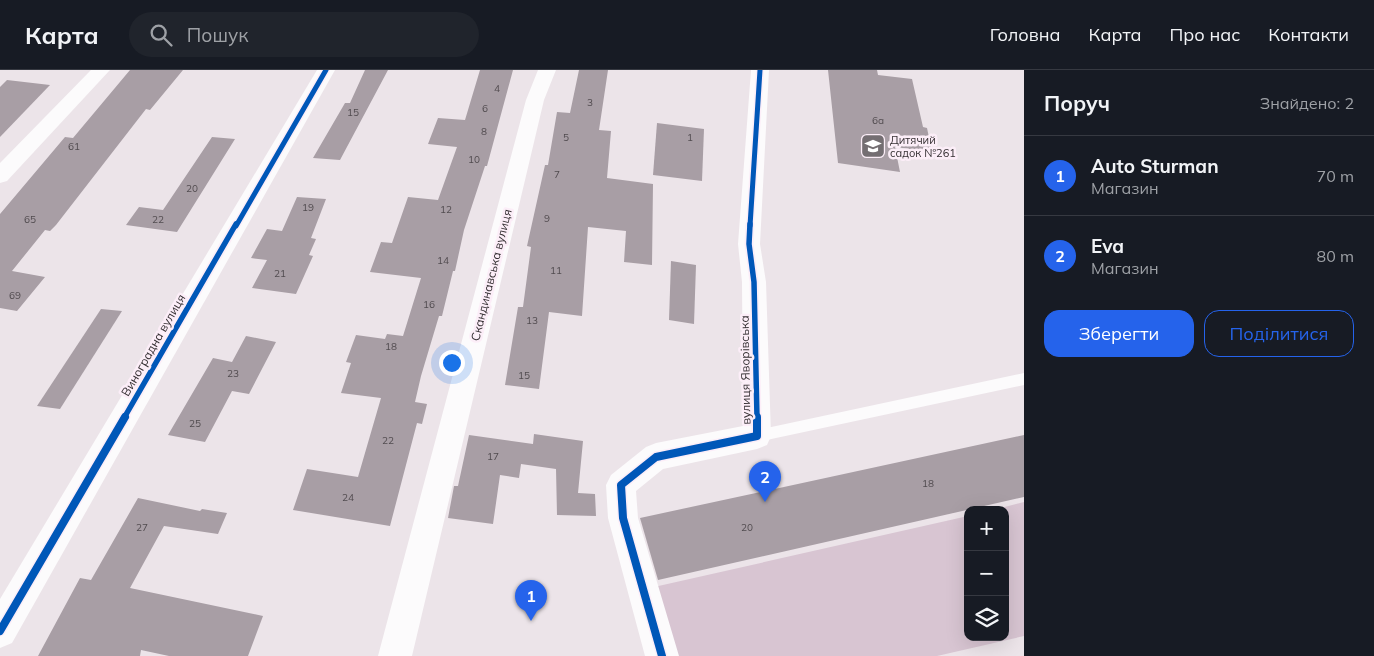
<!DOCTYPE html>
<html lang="uk">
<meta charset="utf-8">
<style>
body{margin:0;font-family:Mulish,sans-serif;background:#20242c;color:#f1f3f6}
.controls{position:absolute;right:15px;bottom:15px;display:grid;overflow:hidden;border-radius:10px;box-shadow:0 5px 20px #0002}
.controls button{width:45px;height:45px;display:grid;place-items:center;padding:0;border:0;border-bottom:1px solid #363941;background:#171b24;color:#f1f3f6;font:25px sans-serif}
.you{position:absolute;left:451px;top:292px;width:18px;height:18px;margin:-12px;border:4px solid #fff;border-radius:50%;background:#1a73e8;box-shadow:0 0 0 8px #1a73e833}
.badge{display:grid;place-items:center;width:32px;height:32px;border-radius:50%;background:#2563eb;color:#fff;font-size:16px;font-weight:700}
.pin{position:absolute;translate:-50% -41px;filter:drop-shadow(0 1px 2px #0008)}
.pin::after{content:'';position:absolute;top:26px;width:18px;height:15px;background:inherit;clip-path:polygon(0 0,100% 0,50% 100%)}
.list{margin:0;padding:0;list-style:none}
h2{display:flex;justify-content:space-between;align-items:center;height:65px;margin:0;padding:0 20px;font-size:21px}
h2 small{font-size:16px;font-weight:400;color:#9ea1a6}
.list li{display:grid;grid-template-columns:32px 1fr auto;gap:15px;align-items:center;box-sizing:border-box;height:80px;padding:0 20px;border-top:1px solid #363941}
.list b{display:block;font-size:19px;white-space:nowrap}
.list p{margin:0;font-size:16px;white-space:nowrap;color:#9ea1a6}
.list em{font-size:16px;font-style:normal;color:#9ea1a6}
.actions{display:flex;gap:10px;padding:15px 20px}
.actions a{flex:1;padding:11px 0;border:1px solid #2563eb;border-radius:15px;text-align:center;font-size:18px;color:#2563eb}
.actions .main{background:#2563eb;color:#fff}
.icon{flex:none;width:28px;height:28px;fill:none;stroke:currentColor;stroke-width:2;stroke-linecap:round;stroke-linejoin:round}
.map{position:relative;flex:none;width:1024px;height:586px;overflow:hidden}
header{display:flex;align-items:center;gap:30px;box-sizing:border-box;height:70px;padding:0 25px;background:#171b24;border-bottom:1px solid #363941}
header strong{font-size:24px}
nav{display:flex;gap:28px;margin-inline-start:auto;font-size:18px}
.search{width:350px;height:45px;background:#20242c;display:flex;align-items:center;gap:12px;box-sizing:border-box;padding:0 18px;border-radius:28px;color:#9ea1a6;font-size:19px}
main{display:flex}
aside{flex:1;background:#171b24}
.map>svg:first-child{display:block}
</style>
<header>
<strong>Карта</strong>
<div class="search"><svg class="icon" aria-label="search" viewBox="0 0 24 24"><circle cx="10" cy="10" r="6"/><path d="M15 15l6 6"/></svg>Пошук</div>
<nav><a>Головна</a><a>Карта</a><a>Про нас</a><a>Контакти</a></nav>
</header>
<main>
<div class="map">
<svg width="1024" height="586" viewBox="0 0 1024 586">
<rect width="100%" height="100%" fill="#ece4e9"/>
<path fill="#d8c5d2" d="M1024 432V566L937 586H675L654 517 968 446V567H1005V440H993Z"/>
<g fill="#a89ea5">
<path d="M130 0H183L150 40 146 39 56 155 50 161 45 160 12 201 45 207 17 241 0 238V144L65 67 73 68Z"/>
<path d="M365 0H388L340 90 313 88 345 33H350Z"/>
<path d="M480 0H513L487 96H485L464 160 455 201H453L442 246H439L421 306 415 332 427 334 422 354 417 353 390 456 293 440 307 399 358 407 381 328 341 323 351 293 346 292 356 265 385 269 387 264 403 266 421 208 370 202 381 172 392 173 408 127 438 130 457 77 428 74 438 48 465 50Z"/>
<path d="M579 0H608L599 60 611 61 607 108 653 114 652 195 624 192 626 161 588 157 582 246 549 242 539 319 505 315 518 237H523L531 177 527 176 545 95H548L557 42 570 43Z"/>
<path d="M828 0H877L878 5 912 9 923 57 927 58 932 82 895 77 900 102 838 93Z"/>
<path d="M7 10 50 15 0 67V17Z"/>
<path d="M657 53 704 59 702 111 653 105Z"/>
<path d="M212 67 235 69 177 162 126 155 139 137 163 140Z"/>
<path d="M297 127 326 129 311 168 316 169 309 185 313 186 296 224 252 218 267 190 251 188 267 159 282 161Z"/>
<path d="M671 191 696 195 694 254 669 250Z"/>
<path d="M101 239 122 241 60 339 37 336Z"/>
<path d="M246 266 276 272 249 324 232 321 205 372 168 365 213 288 232 292Z"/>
<path d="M534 364 583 371 578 423 595 424 596 446 557 445 556 399 521 394 519 408 500 405 493 454 448 448 454 416H458L469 365 533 374Z"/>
<path d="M1024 365V427L658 510 640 448Z"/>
<path d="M138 428 200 441 202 439 227 443 218 464 164 456 130 518 263 546 248 586H169L141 580 140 586H38L80 508 91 510Z"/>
</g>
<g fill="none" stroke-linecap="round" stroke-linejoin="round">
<path fill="#fcfbfc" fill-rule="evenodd" d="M1024 303V315L757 372 752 370 750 366 752 362 757 360Z"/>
<g fill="#fcfbfc" fill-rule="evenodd">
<path d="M91 0H110L7 111 0 113V93Z"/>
<path d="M317 0H335L12 573 0 578V529Z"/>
<path d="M538 0H556L544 30 412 586H378L526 30Z"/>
<path d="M751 0H769L760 174 766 212 771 366 767 375 757 379 663 399 636 421 638 448 679 586H645L608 448 606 415 611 405 646 377 656 373 743 356 742 212 738 174Z"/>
</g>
<defs>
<g id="cycleway-far2">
<path d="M236 156 326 0"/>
<path d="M750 156 760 0"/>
</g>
<g id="cycleway-far1">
<path d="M750 154 749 174 754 212 757 348"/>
<path d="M124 348 236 154"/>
</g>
<g id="cycleway">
<path d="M0 561 125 347"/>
<path d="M662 586 623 448 621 415 656 387 757 366V347"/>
</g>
</defs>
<use href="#cycleway-far2" stroke="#fceef8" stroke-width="8"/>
<use href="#cycleway-far1" stroke="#fceef8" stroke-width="9"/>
<use href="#cycleway" stroke="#fceef8" stroke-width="11"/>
<use href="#cycleway-far2" stroke="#0057b8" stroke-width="5"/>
<use href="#cycleway-far1" stroke="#0057b8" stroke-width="5.5"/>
<use href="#cycleway" stroke="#0057b8" stroke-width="8"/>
</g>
<defs>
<symbol id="school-square" viewBox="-11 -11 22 22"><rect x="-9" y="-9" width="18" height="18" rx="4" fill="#746e72" stroke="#fceef8"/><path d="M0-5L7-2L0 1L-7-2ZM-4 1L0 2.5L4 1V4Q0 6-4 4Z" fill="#fff"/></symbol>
</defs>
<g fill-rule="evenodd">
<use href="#school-square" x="859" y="62" width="28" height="28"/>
</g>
<g text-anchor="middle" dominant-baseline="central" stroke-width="5" stroke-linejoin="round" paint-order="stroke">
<g font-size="10" fill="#514b4f">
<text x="497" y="18">4</text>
<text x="590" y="32">3</text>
<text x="485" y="38">6</text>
<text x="353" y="42">15</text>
<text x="878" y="50">6а</text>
<text x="484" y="61">8</text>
<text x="566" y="67">5</text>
<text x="690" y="67">1</text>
<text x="74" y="76">61</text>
<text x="474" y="89">10</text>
<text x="557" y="104">7</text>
<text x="192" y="118">20</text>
<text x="308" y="137">19</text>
<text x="446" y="139">12</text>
<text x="547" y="148">9</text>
<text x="30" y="149">65</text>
<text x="158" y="149">22</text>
<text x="443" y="190">14</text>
<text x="556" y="200">11</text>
<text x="280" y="203">21</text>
<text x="15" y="225">69</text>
<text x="429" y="234">16</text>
<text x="532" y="250">13</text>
<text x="391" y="276">18</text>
<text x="233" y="303">23</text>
<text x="524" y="305">15</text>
<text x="195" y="353">25</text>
<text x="388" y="370">22</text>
<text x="493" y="386">17</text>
<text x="928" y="413">18</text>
<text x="348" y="427">24</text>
<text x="142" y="457">27</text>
<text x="747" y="457">20</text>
</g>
<g font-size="11" fill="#342f32" stroke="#fceef8" text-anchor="start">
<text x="890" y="70">Дитячий<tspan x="890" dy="13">садок №261</tspan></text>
</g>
<g font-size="12" fill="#342f32" stroke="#fceef8">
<text transform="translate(491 205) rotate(-76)">Скандинавська вулиця</text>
<text transform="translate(153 275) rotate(-60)">Виноградна вулиця</text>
<text transform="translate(745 300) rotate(-91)">вулиця Яворівська</text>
</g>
</g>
</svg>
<div class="controls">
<button>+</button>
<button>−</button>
<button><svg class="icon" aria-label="layers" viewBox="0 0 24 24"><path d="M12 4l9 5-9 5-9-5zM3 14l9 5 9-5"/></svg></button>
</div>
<div class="you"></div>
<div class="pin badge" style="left:531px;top:551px">1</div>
<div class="pin badge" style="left:765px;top:432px">2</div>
</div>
<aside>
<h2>Поруч<small>Знайдено: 2</small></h2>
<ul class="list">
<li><span class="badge">1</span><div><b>Auto Sturman</b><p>Магазин</p></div><em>70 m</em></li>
<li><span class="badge">2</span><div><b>Eva</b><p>Магазин</p></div><em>80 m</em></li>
</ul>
<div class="actions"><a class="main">Зберегти</a><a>Поділитися</a></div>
</aside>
</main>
